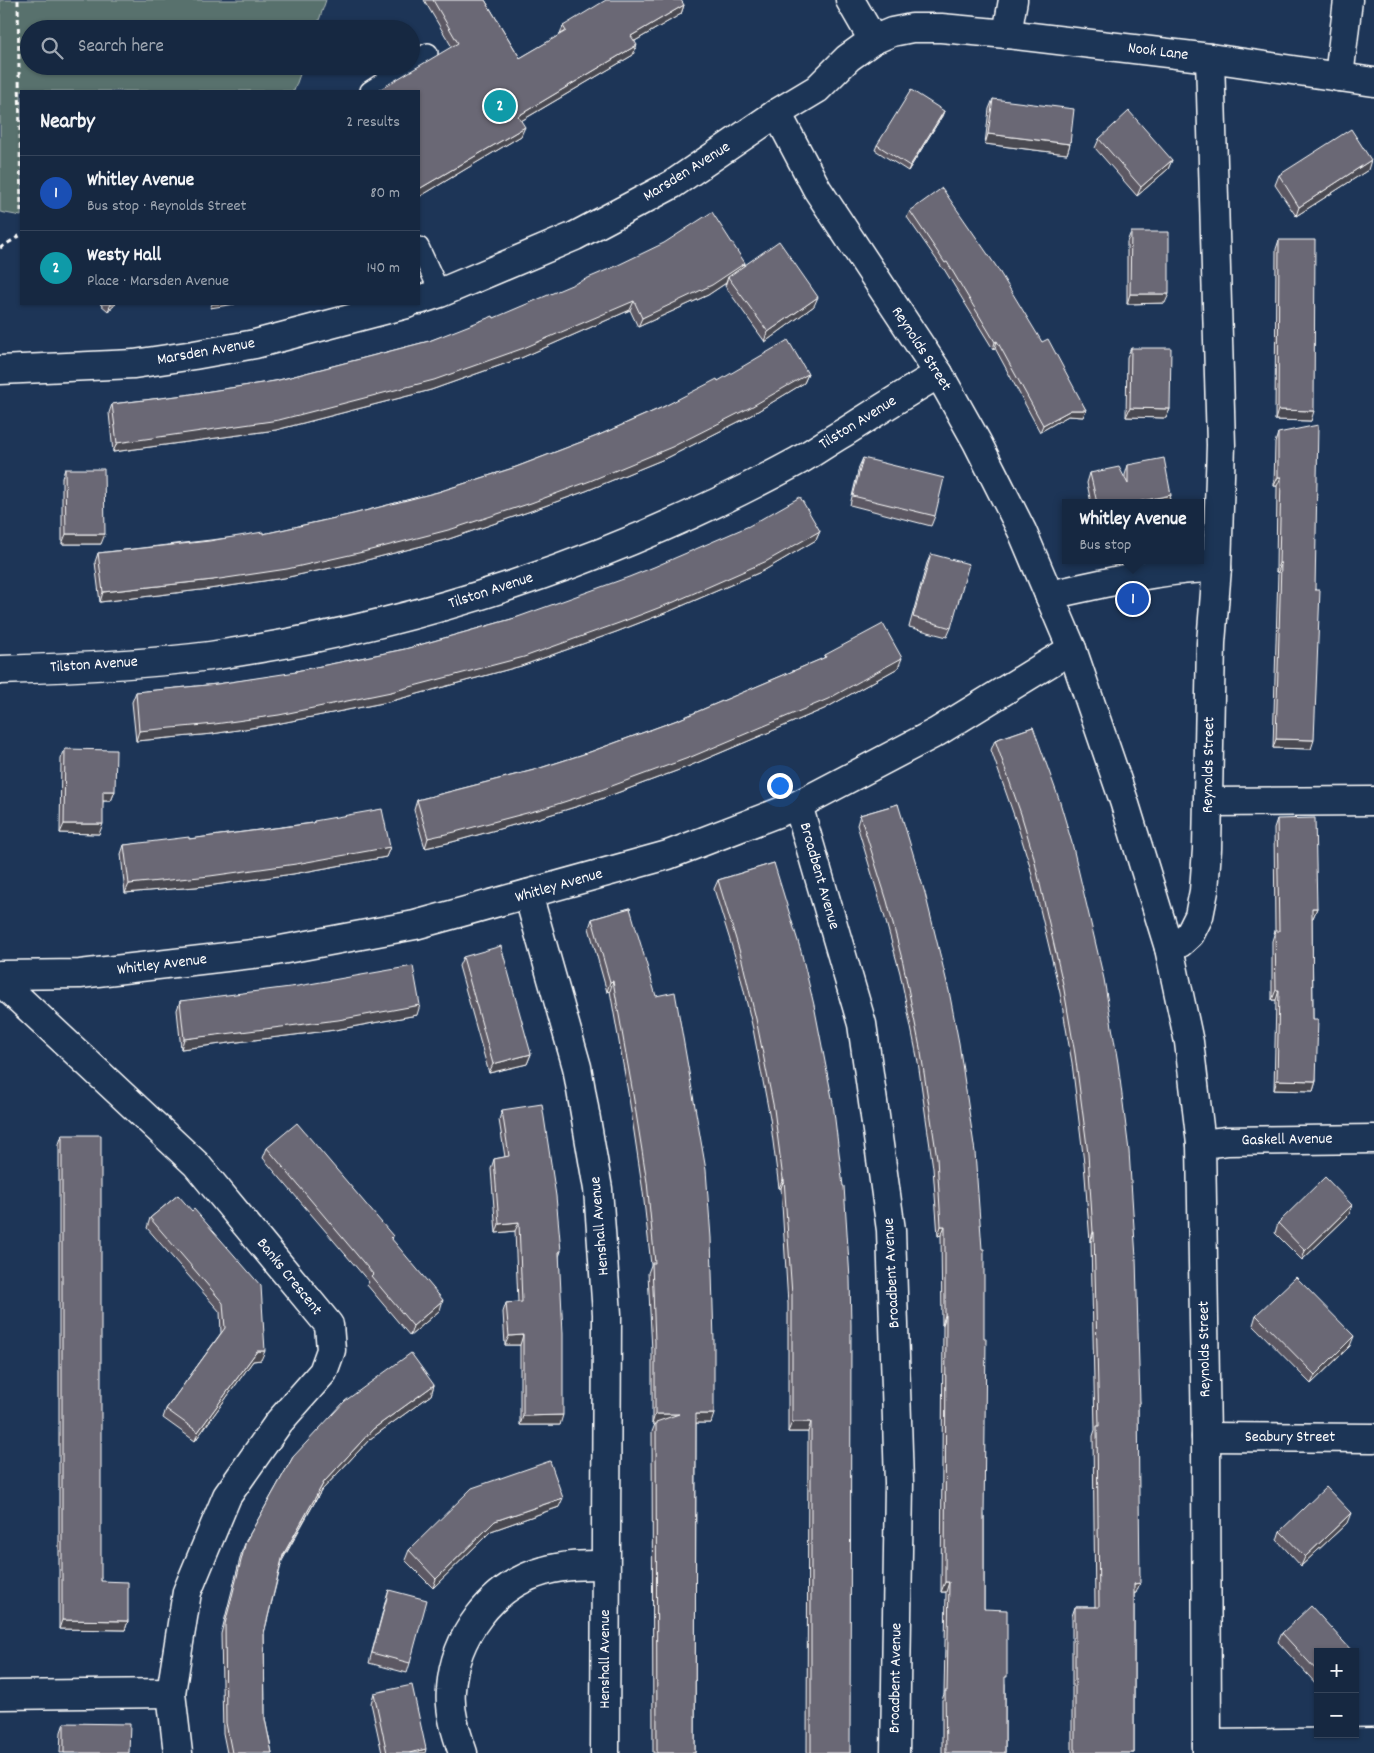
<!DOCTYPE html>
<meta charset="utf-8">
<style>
body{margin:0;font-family:Dekko,sans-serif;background:#23344c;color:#f1f3f6}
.controls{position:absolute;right:15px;bottom:15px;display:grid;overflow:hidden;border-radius:0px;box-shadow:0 1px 4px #0004}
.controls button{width:45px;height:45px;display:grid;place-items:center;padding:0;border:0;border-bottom:1px solid #35445a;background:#162841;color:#f1f3f6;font:25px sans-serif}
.you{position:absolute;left:779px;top:785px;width:18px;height:18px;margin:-12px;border:4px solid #fff;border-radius:50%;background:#1a73e8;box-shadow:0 0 0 8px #1a73e833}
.badge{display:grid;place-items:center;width:32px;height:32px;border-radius:50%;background:#ff9aa2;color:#fff;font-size:16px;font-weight:700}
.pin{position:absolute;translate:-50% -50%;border:2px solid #fff;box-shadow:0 1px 5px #0006}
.popup{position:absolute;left:1062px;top:499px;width:142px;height:65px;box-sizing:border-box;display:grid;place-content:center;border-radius:0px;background:#162841;filter:drop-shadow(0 1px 4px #0005);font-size:16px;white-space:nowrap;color:#9ea6b1}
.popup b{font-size:19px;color:#f1f3f6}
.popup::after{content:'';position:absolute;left:50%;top:100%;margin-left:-10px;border:10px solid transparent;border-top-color:#162841}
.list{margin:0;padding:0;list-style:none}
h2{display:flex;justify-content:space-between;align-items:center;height:65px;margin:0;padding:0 20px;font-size:21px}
h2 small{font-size:16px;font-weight:400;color:#9ea6b1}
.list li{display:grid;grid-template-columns:32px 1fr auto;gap:15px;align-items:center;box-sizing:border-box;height:75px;padding:0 20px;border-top:1px solid #35445a}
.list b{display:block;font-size:19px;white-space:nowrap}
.list p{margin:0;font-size:16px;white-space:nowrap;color:#9ea6b1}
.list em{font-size:16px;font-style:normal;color:#9ea6b1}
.icon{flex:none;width:28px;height:28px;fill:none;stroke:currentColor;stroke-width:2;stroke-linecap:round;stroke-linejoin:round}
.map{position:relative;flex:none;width:1374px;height:1753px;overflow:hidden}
.search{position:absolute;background:#162841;box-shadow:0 1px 4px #0004;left:20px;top:20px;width:400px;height:55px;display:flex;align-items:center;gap:12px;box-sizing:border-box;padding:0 18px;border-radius:28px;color:#9ea6b1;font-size:19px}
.panel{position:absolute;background:#162841;box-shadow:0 1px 4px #0004;left:20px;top:90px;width:400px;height:215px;border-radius:0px}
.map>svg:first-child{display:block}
</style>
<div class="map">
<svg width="1374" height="1753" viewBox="0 0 1374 1753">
<rect width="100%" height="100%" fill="#1d3557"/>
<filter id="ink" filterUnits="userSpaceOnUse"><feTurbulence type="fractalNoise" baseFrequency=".02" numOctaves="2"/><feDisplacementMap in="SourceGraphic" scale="10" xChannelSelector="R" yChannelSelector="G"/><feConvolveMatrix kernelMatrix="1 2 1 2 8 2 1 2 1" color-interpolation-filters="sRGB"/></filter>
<g filter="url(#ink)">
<path fill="#58716d" stroke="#acb8b6" d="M0 0H326L316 29H29V66H303L294 91H21V216L0 212Z"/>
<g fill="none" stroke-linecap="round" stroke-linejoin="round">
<defs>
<g id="lane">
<path d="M411 64 428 53"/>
<path d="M370 91 408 66"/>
<path d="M419 247 440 293"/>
</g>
<g id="street">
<path d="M850 0 873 40"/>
<path d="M1007 34 1013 0"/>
<path d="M1339 77 1348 0"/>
<path d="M777 113 817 189 939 374 977 442 1022 531 1072 649 1124 801 1169 948"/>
<path d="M419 300 440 293 575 236 673 184 777 113 817 89 848 58 873 40 892 32 912 28H941L1007 34 1210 58 1374 82"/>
<path d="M0 370 134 364 194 355 255 344 407 304"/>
<path d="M1049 595C1103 584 1161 568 1217 568"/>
<path d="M0 670C70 668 141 665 210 656 415 627 616 560 798 461 814 452 829 441 845 432 876 412 907 392 939 374"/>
<path d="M1209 802 1374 801"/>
<path d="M798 805 862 1024 891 1230 899 1483 895 1753"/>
<path d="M528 894 577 1067 598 1189 607 1314 605 1753"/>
<path d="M0 975 80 974 270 952 415 925 668 855 798 805 937 732 1072 649"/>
<path d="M0 981 196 1164 329 1325 331 1350 323 1372 279 1422 227 1496 187 1592 171 1693 178 1753"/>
<path d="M1201 1144 1227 1141 1374 1139"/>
<path d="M1206 1437 1374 1438"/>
<path d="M0 1695 171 1693"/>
<path d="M1207 1744 1374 1742"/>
<path d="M463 1753C456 1733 449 1711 451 1690 454 1637 492 1585 544 1571 564 1565 584 1565 605 1565"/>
<path d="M1207 1753 1206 1437 1201 1144 1189 1042 1169 948 1180 943 1190 934 1199 916 1204 891 1207 849 1211 643 1217 568 1221 445 1210 58"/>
</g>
</defs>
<use href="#lane" stroke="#fff" stroke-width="22"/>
<use href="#street" stroke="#fff" stroke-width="31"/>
<g stroke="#fff" stroke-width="3" stroke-dasharray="5 4" stroke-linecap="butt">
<path d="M18 0 21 215"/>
<path d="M0 248 21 235"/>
</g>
<use href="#lane" stroke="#1d3557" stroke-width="19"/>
<use href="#street" stroke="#1d3557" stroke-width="28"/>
</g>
<g fill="#5b5964" stroke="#fff">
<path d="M424 0H485L520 58 560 35 563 26 684 5 681 14 635 41 633 55 521 121V136L419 197V91L452 47Z"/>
<path d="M993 99 1070 144 1067 154 985 144 989 109Z"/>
<path d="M944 111 942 116 908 171 875 150 877 145Z"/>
<path d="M1099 139 1172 160 1168 169 1137 196 1095 148Z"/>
<path d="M1368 170 1296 216 1275 185 1279 175Z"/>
<path d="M910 211 1042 342 1086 410 1083 417 1068 416 1040 432 995 348 993 349 944 269H943L907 217Z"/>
<path d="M1131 232 1165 303 1127 304V242Z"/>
<path d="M1279 240 1311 421 1275 420 1276 249Z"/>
<path d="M745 263 744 266 814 306 765 342 725 286 726 283 708 295 638 327 630 310 521 358 431 390 276 430 113 452 109 413 112 404 185 395 275 381 429 341 494 318Z"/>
<path d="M100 304H116L108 311Z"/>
<path d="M1131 348 1170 409 1166 418 1126 417 1127 357Z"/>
<path d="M808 374 804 383 748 417 669 457 586 491 528 512 449 539 359 562 284 578 209 589 100 602 95 562 98 553 263 534 353 514 438 492 516 467 597 436 663 407 718 381Z"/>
<path d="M1278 433 1315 590 1311 749 1273 748 1278 572H1276L1277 486H1274L1275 443Z"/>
<path d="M863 458 935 516 931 526 850 505 859 467Z"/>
<path d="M1128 465 1171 495 1168 503H1091L1087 483 1090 473 1125 478V475Z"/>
<path d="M65 469 101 544H62V478Z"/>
<path d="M820 531 816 540 763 571 670 611 616 632 521 666 388 702 276 724 212 734 136 741 132 702 136 692 217 684 295 673 296 671 405 649 515 618Z"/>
<path d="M931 554 951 628 947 637 909 627 927 563Z"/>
<path d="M825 655 898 668 824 709 687 767 598 800 539 818 452 842 425 848 414 810 417 800 534 770 590 752 680 719 824 658Z"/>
<path d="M1033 727 1140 1403 1138 1407 1136 1593H1134V1753H1072V1616L1075 1607H1095L1093 1436 1095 1430 1091 1241 1090 1242 1084 1163 1072 1063 1060 993 1029 863 1017 824 991 750 995 740Z"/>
<path d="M65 749 115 791 111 801H103L99 834 60 833 61 759Z"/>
<path d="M898 804 984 1517V1609L1005 1684V1753H942V1700L944 1694 946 1592H941L943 1325H942L941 1235 938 1236 933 1168 918 1062 900 973 883 911 857 825 860 815Z"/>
<path d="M1277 819 1317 908 1313 918H1312L1313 1019 1316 1081 1313 1091 1274 1090 1276 1000H1272V941L1275 931 1274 828Z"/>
<path d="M314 821 390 847 386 857 293 874 207 886 125 893 121 854 124 845 189 839 313 823Z"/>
<path d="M774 863 850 1753H807L808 1432H788V1304L781 1188H779L770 1118 753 1029 738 966 714 889 718 880Z"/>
<path d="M630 908 711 1423H696L695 1753H653L652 1432 655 1424H652V1351L648 1273 651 1265 643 1192 629 1098 610 991 607 992 589 928 592 919Z"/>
<path d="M463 957 531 1054 527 1064 489 1073 459 966Z"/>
<path d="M180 1001 417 1015 335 1030 181 1049 177 1010Z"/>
<path d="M502 1110 561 1251 559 1257 560 1425H520V1345H505L503 1312 506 1303 518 1302 515 1231 496 1233 491 1169 494 1159 505 1157 499 1120Z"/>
<path d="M62 1135 101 1581 128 1621 125 1630 59 1629V1144Z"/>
<path d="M267 1148 393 1236 392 1240 440 1310 410 1336 367 1285 369 1282 263 1158Z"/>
<path d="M178 1195 261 1360 253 1361 195 1441 163 1418 166 1409 221 1333 220 1312 147 1228 150 1218Z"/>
<path d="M1349 1215 1302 1260 1275 1233 1278 1223Z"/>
<path d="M1256 1315 1350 1346 1311 1384 1253 1325Z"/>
<path d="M434 1385 431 1395 370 1439 321 1491 282 1561 264 1633 265 1719 272 1753H227L223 1733 221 1634 242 1551 246 1541 293 1457Z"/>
<path d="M559 1507 491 1531 433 1588 405 1560 409 1550Z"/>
<path d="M1347 1523 1301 1566 1277 1540 1280 1531Z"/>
<path d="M389 1590 410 1663 407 1673 369 1663 386 1599Z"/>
<path d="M1282 1633 1318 1652V1686L1278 1642Z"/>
<path d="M374 1693 425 1753H382L371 1703Z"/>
<path d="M64 1723 129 1753H60L61 1732Z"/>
</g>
<g fill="#4a4851" stroke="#fff">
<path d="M684 5 681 14 628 45 631 36Z"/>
<path d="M637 45 633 55 514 125 518 116Z"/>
<path d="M944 111 942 116 908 171 910 166Z"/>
<path d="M525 127 521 136 419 197V189Z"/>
<path d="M988 134 1070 144 1067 154 985 144Z"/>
<path d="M1172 160 1168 169 1137 196 1141 187Z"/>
<path d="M1371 160 1368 170 1296 216 1299 207Z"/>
<path d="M745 263 741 273 728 277 726 283 708 295 638 327 642 318Z"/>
<path d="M1130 294H1169L1165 303 1127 304Z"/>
<path d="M818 297 814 306 765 342 768 332Z"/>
<path d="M634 301 630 310 521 358 431 390 276 430 113 452 117 443Z"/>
<path d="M111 304H116L108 311Z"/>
<path d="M212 304H235L210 308Z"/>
<path d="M997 341 995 348 993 349 995 342Z"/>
<path d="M808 374 804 383 748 417 669 457 586 491 528 512 449 539 359 562 284 578 209 589 100 602 103 592 213 580Z"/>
<path d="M1130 408 1170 409 1166 418 1126 417Z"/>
<path d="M1071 410H1086L1083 417 1068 416 1040 432 1043 425Z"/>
<path d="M1278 410 1314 411 1311 421 1275 420Z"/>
<path d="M1278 477H1281L1277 486H1274Z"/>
<path d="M1171 495 1168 503H1132Z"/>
<path d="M820 531 816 540 763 571 670 611 616 632 521 666 388 702 276 724 212 734 136 741 139 731Z"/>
<path d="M66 534H105L101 544H62Z"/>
<path d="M1279 563H1281L1278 572H1276Z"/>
<path d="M902 658 898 668 824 709 687 767 598 800 539 818 452 842 425 848 428 838Z"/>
<path d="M1276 739 1314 740 1311 749 1273 748Z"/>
<path d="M103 791H115L111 801H100Z"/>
<path d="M64 824H103L99 834 60 833Z"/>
<path d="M390 847 386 857 293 874 207 886 125 893 129 884Z"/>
<path d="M1312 908H1317L1313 918H1308Z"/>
<path d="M613 981 610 991 607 992 610 982Z"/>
<path d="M1276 990H1279L1276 1000H1272Z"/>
<path d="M420 1005 417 1015 335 1030 181 1049 184 1039Z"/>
<path d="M531 1054 527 1064 489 1073 493 1064Z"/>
<path d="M1277 1080 1316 1081 1313 1091 1274 1090Z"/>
<path d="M783 1179H784L781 1188H779Z"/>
<path d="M1352 1205 1349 1215 1302 1260 1305 1251Z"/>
<path d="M519 1222 515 1231 496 1233 499 1224Z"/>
<path d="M941 1226H945L941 1235 938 1236Z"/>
<path d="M1093 1232H1094L1091 1241 1090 1242Z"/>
<path d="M443 1300 440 1310 410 1336 413 1326Z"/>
<path d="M945 1315H946L943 1325H942Z"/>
<path d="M523 1335 520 1345H505L509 1336Z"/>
<path d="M1354 1336 1350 1346 1311 1384 1315 1375Z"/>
<path d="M257 1351H265L261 1360 253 1361 195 1441 198 1432Z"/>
<path d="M434 1385 431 1395 370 1439 321 1491 279 1564 283 1555 324 1482 373 1429Z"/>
<path d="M655 1414H679L675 1424H652Z"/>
<path d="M696 1414H714L711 1423H692Z"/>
<path d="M563 1415 560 1425H520L523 1416Z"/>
<path d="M792 1422H811L808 1432H788Z"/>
<path d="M563 1498 559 1507 491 1531 433 1588 436 1579 495 1521Z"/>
<path d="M1351 1513 1347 1523 1301 1566 1305 1557Z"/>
<path d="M945 1582H949L946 1592H941Z"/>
<path d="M1140 1583 1136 1593H1130L1134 1584Z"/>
<path d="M62 1620 128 1621 125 1630 59 1629Z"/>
<path d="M426 1749 425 1753H409Z"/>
</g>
<g fill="#6a6774" stroke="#fff">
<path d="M433 0H485L520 58 566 31 563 26 606 0H681L684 5 631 36 637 45 518 116 525 127 419 189V91H377L458 43Z"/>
<path d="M911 90 944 111 910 166 877 145Z"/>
<path d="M993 99 1074 109 1070 144 988 134Z"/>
<path d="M1129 111 1172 160 1141 187 1099 139Z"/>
<path d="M1351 129 1371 160 1299 207 1279 175Z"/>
<path d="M942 188 996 266 1042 342 1048 339 1086 410H1071L1043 425 997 341 995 342 947 262 945 263 910 211Z"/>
<path d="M712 212 745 263 712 285 642 318 634 301 524 348 434 380 279 420 117 443 112 404 185 395 275 381 429 341 493 316 494 318 614 267 664 243Z"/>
<path d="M1131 232H1169V294H1130Z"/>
<path d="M1279 240H1315L1314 411 1278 410Z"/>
<path d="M779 241 818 297 768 332 728 277Z"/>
<path d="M788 340 808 374 751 407 672 447 590 481 531 503 452 529 363 552 287 569 213 580 103 592 98 553 209 541 263 532V534L353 514 438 492 516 467 597 436 663 407 717 379 718 381Z"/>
<path d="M1131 348H1171L1170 409 1130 408Z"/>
<path d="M1318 425 1315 590H1320L1314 740 1276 739 1281 563H1279L1281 477H1278V433Z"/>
<path d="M863 458 944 478 935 516 853 496Z"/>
<path d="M1164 458 1171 495 1132 503H1097L1090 473 1119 467 1128 484V465Z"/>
<path d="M65 469H104L105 534H66Z"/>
<path d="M800 497 820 531 767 561 674 602 619 623 524 657 391 692 279 715 215 724 139 731 136 692 217 684 296 672V671L405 649 515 618 629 577 654 567 749 526Z"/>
<path d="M931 554 969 564 951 628 913 617Z"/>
<path d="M883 624 902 658 828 699 691 757 601 790 542 809 455 832 428 838 417 800 534 770 590 752 680 719 826 657 825 655Z"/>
<path d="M1033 727 1059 799 1072 843 1104 979 1118 1063 1129 1151 1136 1258 1140 1403H1138L1140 1583 1134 1584V1753H1075V1607H1099L1097 1426H1099L1094 1232H1093L1088 1154 1075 1054 1063 984 1033 854 1021 814 995 740Z"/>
<path d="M65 749 116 750 115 791H103V824H64Z"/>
<path d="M898 804 925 893 949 991 959 1043 975 1152 982 1249H984V1338H986L984 1517V1609L1007 1610V1677H1005V1753H946L945 1691H947L949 1582H945L946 1315H945V1226H941L937 1158 921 1053 903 963 887 901 860 815Z"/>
<path d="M382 809 390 847 296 864 210 876 129 884 124 845 189 837V839L314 823V821Z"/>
<path d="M1315 818 1317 908H1312L1313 1019H1318L1316 1081 1277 1080 1279 990H1276L1275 931H1279L1277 819Z"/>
<path d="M774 863 801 951 814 1005 833 1103 843 1186H844L850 1279 851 1325 850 1753H811V1422H792V1295L784 1179H783L774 1109 756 1019 741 956 718 880Z"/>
<path d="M630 908 656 996 675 992 706 1170 711 1238 714 1341V1414H696L695 1753H657L656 1422 679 1414H655V1342L652 1263H655L647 1182 632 1088 613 981 610 982 592 919Z"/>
<path d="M501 946 531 1054 493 1064 463 957Z"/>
<path d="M413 966 420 1005 338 1020 184 1039 180 1001 298 986Z"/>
<path d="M542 1104 556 1196 561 1251 559 1252 563 1334V1415L523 1416V1335L509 1336 506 1303 522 1302 519 1222 499 1224 494 1159 509 1156 502 1110Z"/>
<path d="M297 1123 393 1236 391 1238 443 1300 413 1326 371 1276 373 1274 267 1148Z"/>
<path d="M62 1135H101V1581L128 1582V1621L62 1620Z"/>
<path d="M1325 1177 1352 1205 1305 1251 1278 1223Z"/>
<path d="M178 1195 192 1211 194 1209 261 1286 265 1351H257L198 1432 166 1409 225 1328 223 1303 150 1218Z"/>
<path d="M1296 1277 1354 1336 1315 1375 1256 1315Z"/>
<path d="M411 1353 434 1385 373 1429 324 1482 283 1555 264 1633 265 1719 272 1753H232L226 1723 225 1624 246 1541 293 1457 345 1401Z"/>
<path d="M550 1461 563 1498 495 1521 436 1579 409 1550 472 1488Z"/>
<path d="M1326 1487 1351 1513 1305 1557 1280 1531Z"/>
<path d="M389 1590 427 1600 410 1663 372 1653Z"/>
<path d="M1311 1606 1353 1652H1318V1672L1282 1633Z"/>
<path d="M412 1685 426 1749 409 1753H387L374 1693Z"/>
<path d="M64 1723 130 1724 129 1753H64Z"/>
</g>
</g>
<g text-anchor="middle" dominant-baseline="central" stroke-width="4.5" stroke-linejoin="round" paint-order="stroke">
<g font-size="16" fill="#fff" stroke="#1d3557">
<text transform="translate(1158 52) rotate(7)">Nook Lane</text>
<text transform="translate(687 172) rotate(-32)">Marsden Avenue</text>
<text transform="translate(921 349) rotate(57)">Reynolds Street</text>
<text transform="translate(206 352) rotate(-10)">Marsden Avenue</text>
<text transform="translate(858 423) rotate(-32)">Tilston Avenue</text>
<text transform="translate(491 591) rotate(-18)">Tilston Avenue</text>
<text transform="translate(94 665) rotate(-4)">Tilston Avenue</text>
<text transform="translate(1209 765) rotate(-89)">Reynolds Street</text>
<text transform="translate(819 876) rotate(74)">Broadbent Avenue</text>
<text transform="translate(559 886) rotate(-16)">Whitley Avenue</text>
<text transform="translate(162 965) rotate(-7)">Whitley Avenue</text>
<text transform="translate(1287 1140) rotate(-1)">Gaskell Avenue</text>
<text transform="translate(600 1226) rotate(-95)">Henshall Avenue</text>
<text transform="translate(892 1273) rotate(-93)">Broadbent Avenue</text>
<text transform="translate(289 1277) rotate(51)">Banks Crescent</text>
<text transform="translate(1205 1349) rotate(-91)">Reynolds Street</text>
<text x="1290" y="1437">Seabury Street</text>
<text transform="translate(605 1659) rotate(-90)">Henshall Avenue</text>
<text transform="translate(896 1678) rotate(-89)">Broadbent Avenue</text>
</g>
</g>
</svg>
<div class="controls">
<button>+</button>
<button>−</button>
</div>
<div class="you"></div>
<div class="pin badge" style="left:1133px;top:599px;background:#1a4fb4">1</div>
<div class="popup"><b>Whitley Avenue</b>Bus stop</div>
<div class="pin badge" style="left:500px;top:106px;background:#0f9aa8">2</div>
<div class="search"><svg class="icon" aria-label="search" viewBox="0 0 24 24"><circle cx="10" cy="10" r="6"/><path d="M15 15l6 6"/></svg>Search here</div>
<section class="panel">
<h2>Nearby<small>2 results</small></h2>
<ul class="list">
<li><span class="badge" style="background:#1a4fb4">1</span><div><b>Whitley Avenue</b><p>Bus stop · Reynolds Street</p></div><em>80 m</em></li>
<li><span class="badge" style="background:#0f9aa8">2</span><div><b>Westy Hall</b><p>Place · Marsden Avenue</p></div><em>140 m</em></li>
</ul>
</section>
</div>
